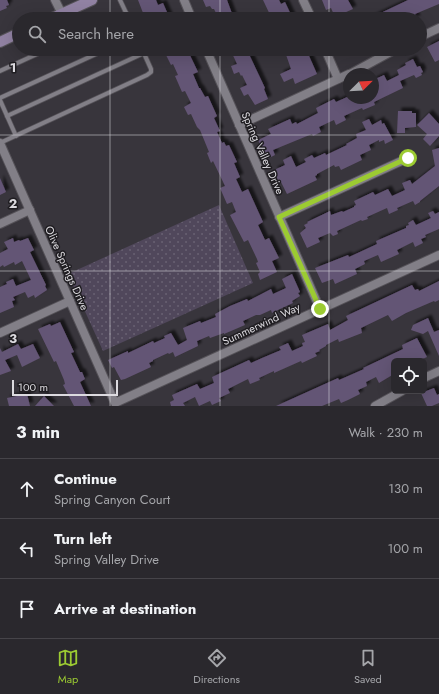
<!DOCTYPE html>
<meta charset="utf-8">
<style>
body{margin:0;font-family:Jost,sans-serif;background:#363439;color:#f1f3f6}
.controls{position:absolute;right:12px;bottom:12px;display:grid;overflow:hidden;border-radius:6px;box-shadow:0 4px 16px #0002}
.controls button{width:36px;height:36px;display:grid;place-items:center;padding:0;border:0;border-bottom:1px solid #464449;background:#2a282d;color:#f1f3f6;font:20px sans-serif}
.compass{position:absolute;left:343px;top:68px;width:36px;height:36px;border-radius:50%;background:#2a282d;box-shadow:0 4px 16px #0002;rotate:66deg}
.scale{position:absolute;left:12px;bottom:10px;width:106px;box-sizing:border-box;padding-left:4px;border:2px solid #dcdadf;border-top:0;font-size:11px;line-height:14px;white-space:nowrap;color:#dcdadf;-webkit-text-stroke:3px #1f1d21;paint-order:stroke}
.stop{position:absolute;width:12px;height:12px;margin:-9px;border:3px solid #9ccb32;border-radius:50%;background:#fff}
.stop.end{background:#9ccb32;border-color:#fff;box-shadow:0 1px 4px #0008}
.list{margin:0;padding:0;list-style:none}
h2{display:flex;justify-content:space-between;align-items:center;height:52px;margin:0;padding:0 16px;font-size:17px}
h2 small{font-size:13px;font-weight:400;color:#a5a6aa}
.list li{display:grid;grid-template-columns:26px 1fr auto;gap:12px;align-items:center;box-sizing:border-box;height:60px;padding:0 16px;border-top:1px solid #464449}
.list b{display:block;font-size:15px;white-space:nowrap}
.list p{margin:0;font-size:13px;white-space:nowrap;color:#a5a6aa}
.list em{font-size:13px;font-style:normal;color:#a5a6aa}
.icon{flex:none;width:22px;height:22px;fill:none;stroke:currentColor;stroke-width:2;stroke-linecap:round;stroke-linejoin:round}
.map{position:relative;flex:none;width:439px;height:406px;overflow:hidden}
.search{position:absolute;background:#2a282d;box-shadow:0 4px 16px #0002;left:12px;right:12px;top:12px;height:44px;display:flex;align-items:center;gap:10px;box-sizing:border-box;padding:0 14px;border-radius:22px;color:#a5a6aa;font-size:15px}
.sheet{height:232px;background:#2a282d}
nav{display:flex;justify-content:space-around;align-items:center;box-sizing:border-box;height:56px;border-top:1px solid #464449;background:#2a282d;font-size:11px;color:#a5a6aa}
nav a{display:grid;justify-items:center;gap:2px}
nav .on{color:#9ccb32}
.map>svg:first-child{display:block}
</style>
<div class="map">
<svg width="439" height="406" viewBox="0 0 439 406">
<defs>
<pattern id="grass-dots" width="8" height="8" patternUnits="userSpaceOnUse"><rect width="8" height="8" fill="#50475b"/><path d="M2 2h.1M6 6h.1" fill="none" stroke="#696172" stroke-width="1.8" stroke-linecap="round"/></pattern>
<filter id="shadow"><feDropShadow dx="3.5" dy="-3.5" stdDeviation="1" flood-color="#0009"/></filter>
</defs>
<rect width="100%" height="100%" fill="#38353c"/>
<path fill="url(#grass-dots)" d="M219 205 253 283 103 351 68 274Z"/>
<g fill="#645475" filter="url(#shadow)">
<path d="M0 0H7L9 5 6 6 7 8 0 11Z"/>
<path d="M138 0H156L158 5 163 3 170 19H148L147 17 145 18Z"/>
<path d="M203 0H227L234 19H219L214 9H212L210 6 206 7Z"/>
<path d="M263 0H279L281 4 285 2 293 19H272Z"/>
<path d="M322 0H348L353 9 335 17 331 8 326 10Z"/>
<path d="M408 0H439V4L415 14 417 19H368Z"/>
<path d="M439 41V60L435 62 427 47Z"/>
<path d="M163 49H180L181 52 187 49 198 72 193 74 199 88H200L205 97 208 96 217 116 214 118 220 131 217 132 222 143 224 142 226 146 229 145 237 162 234 163 240 177 236 179 242 192 248 189 263 222 258 225 265 240 269 238 279 258 272 261 277 272 260 280 258 274 260 272 256 263 258 262 257 259 248 240 244 242 230 215 236 212 232 202 227 204 220 188 225 186 213 161 211 163 207 153 209 152 200 130 197 127 191 114 188 115 184 107 191 103 185 91 182 92 175 76 178 75 173 64 171 65Z"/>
<path d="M230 49H245V51L247 50 265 88 264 89 268 99 255 105 248 94 244 96 240 88 247 85 242 75 241 76 239 72 234 74 231 66 237 64Z"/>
<path d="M284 49H306L317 74 295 84 293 78 284 82 280 74 291 69Z"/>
<path d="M344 49H362L347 56Z"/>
<path d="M413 59 417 67 420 66 423 72 421 73 422 75 416 78 414 75 400 81 403 88 374 102 375 105 363 110 362 108 344 116 346 120 336 125 334 120 319 127 321 132 313 136 312 134 273 150 275 155 267 159 258 140 271 134 268 129 290 119 292 124 296 122 297 124 318 113 316 108 334 99 336 102 347 97 372 98 373 100V80L384 75 387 81 399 75 397 70 406 65 405 63Z"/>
<path d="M398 111H412V113H416V127L405 128V133H397Z"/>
<path d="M429 113 439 124V136L430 146 423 139 427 134 417 125Z"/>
<path d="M369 119 372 125 381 120 382 124 384 123 393 140 385 144 384 140 379 142V140L369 145 371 150 360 155 362 160 341 170 339 166 335 167 334 165 317 174V175L315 176 317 180 287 194 280 180 278 181 274 170 285 165 283 160 291 156 296 167 306 162 304 159 312 155 314 158 325 153 326 155 347 145 346 144 357 138 356 134 366 130 362 122Z"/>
<path d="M439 148V186L420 201V202L415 205 413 201 397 208 398 210 389 214 387 208 367 217 368 219 362 221 361 220 337 231 338 234 333 236 330 233 318 238 320 242 307 248 300 233 306 228 304 225 308 223 307 222 330 211 331 215 342 211 343 212 354 207V206L356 205 354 201 373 192 375 195 388 189 392 196 405 190 402 183 410 180 412 184 435 166 432 150Z"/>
<path d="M0 178 6 192 0 195Z"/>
<path d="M433 211 435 214 439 212V229L425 235 426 237 421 239 423 243 415 247 413 242 397 250 399 254 381 262 378 255 364 261 365 264 355 269 357 274 335 284 333 279 322 283 315 268 348 255 349 257 377 244 376 241 406 228V226L409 225 408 223 413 220 416 225 431 218 428 213Z"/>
<path d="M13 238 14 242 19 240 20 241 28 238 34 250 30 252 46 285 45 286 47 290 35 298 34 295 28 298 25 292 13 297 15 300 12 301 14 307 0 313V287L7 284 6 282 13 279 16 286 31 280 22 261 15 265 14 262 4 267 3 265 0 267V253L8 249 4 242Z"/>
<path d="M292 274 300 292 298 293 300 296 292 301 293 303 280 309 272 313 271 310 260 315H256L243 321 245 325 224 334V333L210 338 209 336 197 341 198 346 175 357 173 352 169 354 168 353 153 360V361L149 363 151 367 125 379 121 380 114 367 112 368 108 360 128 351V353L153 341 154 343 165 338 164 336 171 333 178 345 187 340 183 328 200 321 201 323 216 317 215 314 230 306 247 299 248 301 271 289 273 294 286 288 282 279Z"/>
<path d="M439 281V300L435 302 434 301 406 313 392 321 388 315 361 328 362 333 339 342 338 339 326 345V346L319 350 320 351 315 353 317 356 302 363 301 361 274 373V371L259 378 260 380 250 384 248 379 228 389 230 393 219 398 221 401 212 405 210 401 199 406 195 397 183 403 185 406H171L170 402 174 400 172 395 197 384 200 389 214 383 212 377 249 360 251 363 262 358 281 350 279 347 288 343 292 351 303 346 302 343 305 342 302 335 328 324 330 330 348 320 346 316 412 285 415 290 418 289 419 291Z"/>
<path d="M428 318 434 332 439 330V356L428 331 423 334 411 330 413 325Z"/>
<path d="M60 322 74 352 71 353 80 372H82L85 379 80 382 91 406H74L63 385 65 384 64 380 56 361 54 362 38 329 50 324 51 326Z"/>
<path d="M417 338 427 357 418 361H394V374L379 383 376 377 366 382 367 386 358 390 360 394 348 400 341 403 339 399 322 406H276L338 378 339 380 364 369 363 368 403 349 402 345Z"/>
<path d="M18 344 21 349 33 344 40 358 22 367 17 355 5 360 11 371 0 375V348L2 352Z"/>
<path d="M434 388 437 395 439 394V403L432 406H427L421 393Z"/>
<path d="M27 394 30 406H9L7 398Z"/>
<path d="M44 396 54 406H35Z"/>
</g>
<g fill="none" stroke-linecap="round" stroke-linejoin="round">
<defs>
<g id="service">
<path d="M120 0 129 19"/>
<path d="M113 19 126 13"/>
<path d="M0 71 48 49"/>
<path d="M0 98 107 49"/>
<path d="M0 100 16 136"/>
<path d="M7 116 144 53"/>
<path d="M0 143 147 75 151 72V69L142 49"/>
</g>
<g id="minor">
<path d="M55 0 62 14"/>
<path d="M184 0 192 19"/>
<path d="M303 0 312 19"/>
<path d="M420 37 439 28"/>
<path d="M206 49 320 309"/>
<path d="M325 49 338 79"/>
<path d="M350 74 396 49"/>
<path d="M239 125 349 74"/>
<path d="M0 143 115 403 439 255"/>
<path d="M279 217 408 158"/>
<path d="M0 224 30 210"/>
<path d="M0 333 70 301"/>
<path d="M424 378 439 371"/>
<path d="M375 406 402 391"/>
</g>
<g id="secondary">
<path d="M50 19 92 0"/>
<path d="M0 42 19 33"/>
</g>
</defs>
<use href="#service" stroke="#555258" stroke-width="5.5"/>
<use href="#minor" stroke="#555258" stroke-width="10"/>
<use href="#secondary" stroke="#555258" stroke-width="12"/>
<use href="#service" stroke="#827f87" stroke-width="4"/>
<use href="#minor" stroke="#827f87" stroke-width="8"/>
<use href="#secondary" stroke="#9182a3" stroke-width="10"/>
</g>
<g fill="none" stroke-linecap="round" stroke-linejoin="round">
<path stroke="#9ccb32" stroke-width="5" d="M320 309 279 217 408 158"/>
</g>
<path fill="none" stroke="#dcdadf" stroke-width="1" stroke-opacity="0.55" d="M110 0V19M220 0V19M329 0V19M110 49V406M220 49V406M329 49V406M0 135H439M0 271H439"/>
<g text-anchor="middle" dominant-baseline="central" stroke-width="3" stroke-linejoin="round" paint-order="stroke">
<g font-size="11" fill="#dcdadf" stroke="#1f1d21">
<text transform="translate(263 153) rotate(66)">Spring Valley Drive</text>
<text transform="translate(67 268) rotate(66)">Olive Springs Drive</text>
<text transform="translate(261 324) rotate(-25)">Summerwind Way</text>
</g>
</g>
<g font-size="13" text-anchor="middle" font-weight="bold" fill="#dcdadf" stroke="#1f1d21" stroke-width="3" stroke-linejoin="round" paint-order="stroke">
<text x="13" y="72">1</text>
<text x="13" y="208">2</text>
<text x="13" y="343">3</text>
</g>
</svg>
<div class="controls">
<button><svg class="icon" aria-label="locate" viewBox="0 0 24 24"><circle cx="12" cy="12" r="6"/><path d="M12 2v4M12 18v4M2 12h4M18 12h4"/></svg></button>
</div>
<svg class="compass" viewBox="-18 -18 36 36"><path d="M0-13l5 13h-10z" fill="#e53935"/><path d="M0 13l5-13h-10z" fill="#a5a6aa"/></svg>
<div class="scale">100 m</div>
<div class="stop" style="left:408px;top:158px"></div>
<div class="stop end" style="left:320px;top:309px"></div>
<div class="search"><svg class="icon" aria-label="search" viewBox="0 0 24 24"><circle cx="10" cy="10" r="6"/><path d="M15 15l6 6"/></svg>Search here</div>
</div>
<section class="sheet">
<h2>3 min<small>Walk · 230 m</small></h2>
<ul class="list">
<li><svg class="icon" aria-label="ahead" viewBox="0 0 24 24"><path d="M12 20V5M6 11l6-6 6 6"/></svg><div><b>Continue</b><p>Spring Canyon Court</p></div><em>130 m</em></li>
<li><svg class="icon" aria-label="left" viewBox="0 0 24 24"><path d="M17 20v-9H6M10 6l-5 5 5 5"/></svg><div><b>Turn left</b><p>Spring Valley Drive</p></div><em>100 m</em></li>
<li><svg class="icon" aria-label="arrive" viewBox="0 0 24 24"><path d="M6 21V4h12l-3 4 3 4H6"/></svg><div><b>Arrive at destination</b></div></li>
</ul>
</section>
<nav>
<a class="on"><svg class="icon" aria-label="map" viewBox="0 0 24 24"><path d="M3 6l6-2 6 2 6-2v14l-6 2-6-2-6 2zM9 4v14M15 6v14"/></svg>Map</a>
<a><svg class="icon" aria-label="directions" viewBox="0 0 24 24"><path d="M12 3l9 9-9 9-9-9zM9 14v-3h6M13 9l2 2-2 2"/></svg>Directions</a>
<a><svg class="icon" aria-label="saved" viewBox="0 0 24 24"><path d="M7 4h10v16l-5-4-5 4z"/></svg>Saved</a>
</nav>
